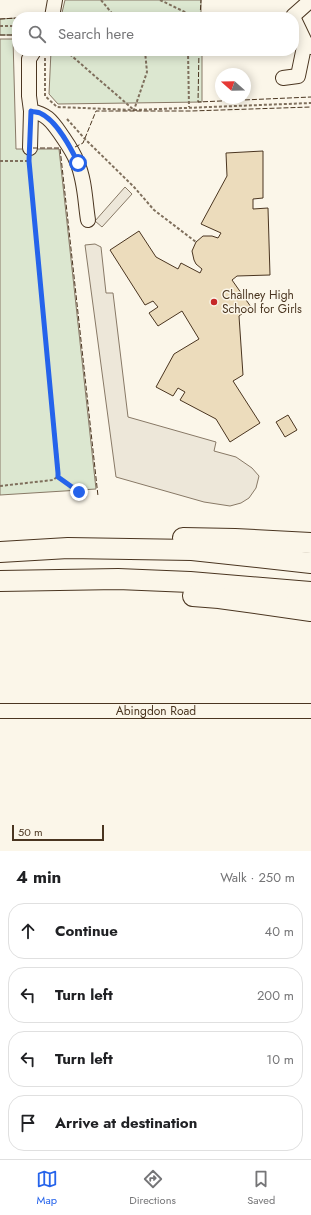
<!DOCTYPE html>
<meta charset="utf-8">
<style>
body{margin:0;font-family:Jost,sans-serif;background:#f6f6f6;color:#202124}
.compass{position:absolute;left:215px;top:68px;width:36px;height:36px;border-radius:50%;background:#fff;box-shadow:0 2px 10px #0003;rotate:290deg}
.scale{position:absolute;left:12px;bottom:10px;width:92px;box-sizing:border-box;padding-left:4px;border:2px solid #4a3520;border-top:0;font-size:11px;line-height:14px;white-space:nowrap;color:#4a3520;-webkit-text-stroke:3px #fbf6e9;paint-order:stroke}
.stop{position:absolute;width:12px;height:12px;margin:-9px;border:3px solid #2563eb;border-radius:50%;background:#fff}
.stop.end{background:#2563eb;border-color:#fff;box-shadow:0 1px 4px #0008}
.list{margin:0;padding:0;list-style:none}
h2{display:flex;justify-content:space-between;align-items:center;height:52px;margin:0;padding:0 16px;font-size:17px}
h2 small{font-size:13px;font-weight:400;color:#757577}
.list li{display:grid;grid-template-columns:26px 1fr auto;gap:12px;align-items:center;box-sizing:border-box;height:56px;margin:0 8px 8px;padding:0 8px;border:1px solid #e0e0e0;border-radius:16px}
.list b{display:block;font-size:15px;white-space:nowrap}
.list em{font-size:13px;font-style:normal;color:#757577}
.icon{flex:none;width:22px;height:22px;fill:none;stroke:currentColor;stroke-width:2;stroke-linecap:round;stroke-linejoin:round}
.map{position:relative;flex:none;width:311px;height:851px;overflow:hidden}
.search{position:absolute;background:#fff;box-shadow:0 2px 10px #0003;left:12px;right:12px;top:12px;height:44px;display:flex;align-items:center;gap:10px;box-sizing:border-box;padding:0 14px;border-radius:16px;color:#757577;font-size:15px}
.sheet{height:308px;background:#fff}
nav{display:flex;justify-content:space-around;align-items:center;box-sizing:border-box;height:56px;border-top:1px solid #e0e0e0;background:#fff;font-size:11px;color:#757577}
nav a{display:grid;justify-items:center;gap:2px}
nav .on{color:#2563eb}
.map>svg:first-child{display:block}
</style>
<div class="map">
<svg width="311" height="851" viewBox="0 0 311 851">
<rect width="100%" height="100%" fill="#fbf6e9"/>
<g fill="#dce7d0" stroke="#887966">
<path d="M65 0H201V17H61Z"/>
<path d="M17 18V35H0V19Z"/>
<path d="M0 39H13L16 149H59L96 489 0 495Z"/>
<path d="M51 51H202V102L58 104 49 94Z"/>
</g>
<g fill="#ede7d9" stroke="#887966">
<path d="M125 187 132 194 102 227 95 221Z"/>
<path d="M95 244 101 247 106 293H113L128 417 216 442 214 451 236 457 252 468 259 476 256 488 249 498 241 503 230 506 204 502 116 477 85 245Z"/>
</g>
<g fill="#ecdcbc" stroke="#4a3520">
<path d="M263 151V198L253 199V209L268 208 270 275 237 276 232 280 251 307 239 316 243 375 233 381 260 423 230 442 216 419 180 400 185 392 178 388 173 396 156 387 174 354 199 339 182 311 158 326 149 313 158 307 153 301 145 305 110 250 139 231 156 257 178 269 181 263 200 273 202 269 196 264 194 260 192 251 196 242 203 236H212L218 238 221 233 201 224 227 176 226 153Z"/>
<path d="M288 415 297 430 285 437 276 422Z"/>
</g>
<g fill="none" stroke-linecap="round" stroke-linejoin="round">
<defs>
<g id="minor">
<path d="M293 16 311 0"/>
<path d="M52 17 55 0"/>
<path d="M294 19 305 42 311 47"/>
<path d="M34 51 29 59V96L31 111C46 114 51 120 60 133 66 142 73 151 77 162 85 180 85 201 88 220"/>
<path d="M283 78 298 76 305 42"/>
<path d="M30 148 31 111"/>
<path id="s1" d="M0 711H311"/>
</g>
<g id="highway">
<path d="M183 538 235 539 311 543"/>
<path d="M0 552 68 548 192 550 311 563"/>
<path d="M0 581 118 579 190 582 311 592"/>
<path d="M193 596 219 598 311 611"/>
</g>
</defs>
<use href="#minor" stroke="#4a3520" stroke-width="16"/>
<use href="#highway" stroke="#4a3520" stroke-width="22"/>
<g stroke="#7f6f5c" stroke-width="2" stroke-dasharray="3 2" stroke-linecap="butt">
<path d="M101 0 115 17"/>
<path d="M160 0 187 13 188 17"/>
<path d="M0 26H17"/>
<path d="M66 51 134 110 311 103"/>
<path d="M188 51 189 107"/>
<path d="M45 58V96L57 107 134 110 147 72 145 51"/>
<path d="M67 119 85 139 134 187 154 210 196 242"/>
<path d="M0 161H27"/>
<path d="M57 477 79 492"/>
<path d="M0 486 53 480 57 477 59 473 29 161"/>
</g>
<use href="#minor" stroke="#fbf6e9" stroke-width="14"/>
<use href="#highway" stroke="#fbf6e9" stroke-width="20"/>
<g stroke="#4a3520" stroke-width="1" stroke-dasharray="5 2" stroke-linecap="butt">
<path d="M200 17 201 0"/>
<path d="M0 19 17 18"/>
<path d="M0 35H17"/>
<path d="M199 51 198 102 311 97"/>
<path d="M75 147 83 143 96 111H191L311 107"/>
<path d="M33 148H60L98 496"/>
</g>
</g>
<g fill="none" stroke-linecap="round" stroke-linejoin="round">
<path stroke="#2563eb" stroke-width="5" d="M78 163C71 148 56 120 40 113 38 112 34 112 31 111L29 161 58 473V477L79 492"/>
</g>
<circle fill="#c62828" stroke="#fbf6e9" stroke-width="1.5" cx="214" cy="302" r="4"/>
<g text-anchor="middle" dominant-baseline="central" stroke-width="3" stroke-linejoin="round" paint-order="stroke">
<g font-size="12" fill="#4a3520" stroke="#fbf6e9" text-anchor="start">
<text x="222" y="295">Challney High<tspan x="222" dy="14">School for Girls</tspan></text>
</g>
<g font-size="12" fill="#4a3520" stroke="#fbf6e9">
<text stroke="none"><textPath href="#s1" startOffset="156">Abingdon Road</textPath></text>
</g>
</g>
</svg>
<svg class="compass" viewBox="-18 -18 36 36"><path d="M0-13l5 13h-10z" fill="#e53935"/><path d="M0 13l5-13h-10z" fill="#757577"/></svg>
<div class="scale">50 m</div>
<div class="stop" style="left:78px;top:163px"></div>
<div class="stop end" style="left:79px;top:492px"></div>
<div class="search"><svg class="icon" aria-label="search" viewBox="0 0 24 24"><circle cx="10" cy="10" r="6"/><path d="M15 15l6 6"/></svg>Search here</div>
</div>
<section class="sheet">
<h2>4 min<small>Walk · 250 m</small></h2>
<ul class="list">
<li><svg class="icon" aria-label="ahead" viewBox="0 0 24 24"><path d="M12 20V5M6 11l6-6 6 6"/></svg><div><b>Continue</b></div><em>40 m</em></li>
<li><svg class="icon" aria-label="left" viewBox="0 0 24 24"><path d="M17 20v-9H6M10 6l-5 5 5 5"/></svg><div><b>Turn left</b></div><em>200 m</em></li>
<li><svg class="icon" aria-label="left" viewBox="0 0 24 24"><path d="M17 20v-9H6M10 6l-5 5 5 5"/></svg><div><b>Turn left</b></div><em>10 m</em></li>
<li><svg class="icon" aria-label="arrive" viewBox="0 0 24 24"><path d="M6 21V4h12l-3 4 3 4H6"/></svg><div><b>Arrive at destination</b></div></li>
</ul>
</section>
<nav>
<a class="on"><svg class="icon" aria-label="map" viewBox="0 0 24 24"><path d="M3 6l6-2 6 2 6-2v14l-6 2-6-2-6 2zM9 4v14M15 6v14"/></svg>Map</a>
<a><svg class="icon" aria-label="directions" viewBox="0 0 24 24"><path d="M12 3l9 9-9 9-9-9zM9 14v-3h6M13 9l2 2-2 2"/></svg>Directions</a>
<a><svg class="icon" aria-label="saved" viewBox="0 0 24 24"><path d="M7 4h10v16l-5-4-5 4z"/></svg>Saved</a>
</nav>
